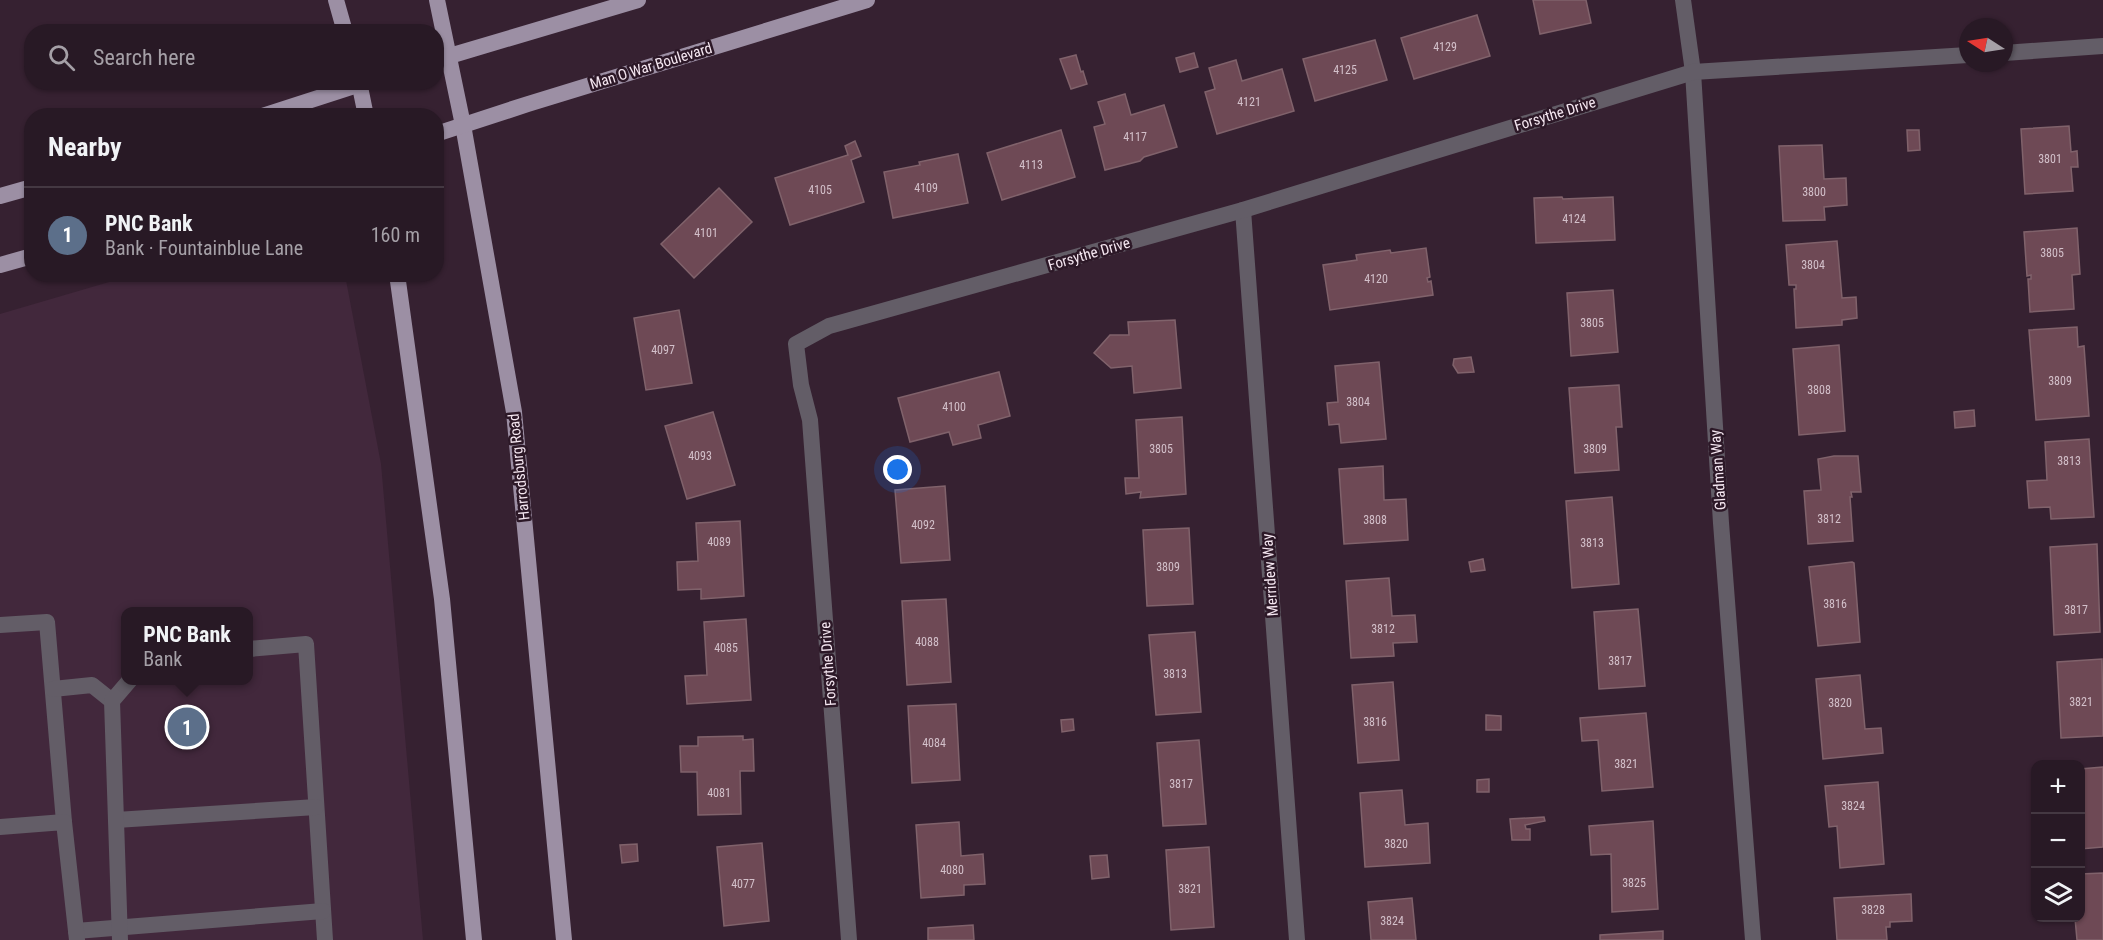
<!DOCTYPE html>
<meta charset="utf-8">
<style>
body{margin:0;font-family:"Roboto Condensed",sans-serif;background:#342632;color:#f1f3f6}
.controls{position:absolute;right:18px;bottom:18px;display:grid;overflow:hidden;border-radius:12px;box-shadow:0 2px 4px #0004}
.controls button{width:54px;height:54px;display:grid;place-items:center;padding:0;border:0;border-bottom:2px solid #443842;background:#281925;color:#f1f3f6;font:30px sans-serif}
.compass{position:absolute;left:1959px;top:18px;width:54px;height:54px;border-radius:50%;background:#281925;box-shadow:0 2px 4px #0004;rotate:282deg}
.you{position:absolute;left:898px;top:470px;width:21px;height:21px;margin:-15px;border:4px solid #fff;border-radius:50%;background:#1a73e8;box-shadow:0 0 0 9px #1a73e833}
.badge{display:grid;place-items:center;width:39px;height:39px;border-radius:50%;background:#dcb233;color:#fff;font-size:20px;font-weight:700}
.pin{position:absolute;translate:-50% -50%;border:3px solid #fff;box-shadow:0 2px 6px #0006}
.popup{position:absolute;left:121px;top:607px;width:132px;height:78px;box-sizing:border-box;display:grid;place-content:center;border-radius:12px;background:#281925;filter:drop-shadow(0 2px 4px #0005);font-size:20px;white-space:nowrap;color:#a5a0a7}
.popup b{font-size:22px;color:#f1f3f6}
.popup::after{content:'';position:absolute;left:50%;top:100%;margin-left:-12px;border:12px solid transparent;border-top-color:#281925}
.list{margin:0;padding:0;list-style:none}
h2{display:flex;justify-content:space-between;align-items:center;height:78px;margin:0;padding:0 24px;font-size:26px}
h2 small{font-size:20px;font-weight:400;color:#a5a0a7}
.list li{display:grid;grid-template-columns:39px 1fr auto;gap:18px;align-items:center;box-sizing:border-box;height:96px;padding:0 24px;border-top:2px solid #443842}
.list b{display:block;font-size:22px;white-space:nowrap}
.list p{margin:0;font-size:20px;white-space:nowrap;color:#a5a0a7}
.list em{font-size:20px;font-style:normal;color:#a5a0a7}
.icon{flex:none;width:33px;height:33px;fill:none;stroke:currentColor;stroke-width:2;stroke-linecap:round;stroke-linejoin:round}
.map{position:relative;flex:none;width:2103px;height:940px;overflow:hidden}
.search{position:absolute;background:#281925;box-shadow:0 2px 4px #0004;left:24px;top:24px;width:420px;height:66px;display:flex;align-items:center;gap:15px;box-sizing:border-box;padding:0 21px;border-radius:24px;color:#a5a0a7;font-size:22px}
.panel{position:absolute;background:#281925;box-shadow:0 2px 4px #0004;left:24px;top:108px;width:420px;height:174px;border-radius:24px}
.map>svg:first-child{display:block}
</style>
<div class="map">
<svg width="2103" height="940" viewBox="0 0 2103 940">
<rect width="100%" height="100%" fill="#362131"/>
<path fill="#42283c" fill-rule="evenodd" d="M133 275H345L381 464 423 940H0V314ZM126 612H249V680H126Z"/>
<g fill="#6e4955" stroke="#80626b" stroke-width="1.5">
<path d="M1533 0H1586L1591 23 1540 34Z"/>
<path d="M1477 15 1490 56 1414 79 1401 38Z"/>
<path d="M1375 40 1387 80 1315 101 1303 59Z"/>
<path d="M1194 53 1198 67 1180 72 1176 58Z"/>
<path d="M1076 55 1081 72 1083 71 1087 84 1071 89 1060 59Z"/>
<path d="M1236 60 1242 81 1282 69 1294 111 1217 134 1205 92 1215 89 1209 68Z"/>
<path d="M1125 94 1131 115 1164 105 1177 147 1144 157 1140 161 1105 170 1094 127 1105 124 1098 102Z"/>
<path d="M2069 126 2071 152 2077 151 2078 167H2071L2073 191 2025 194 2021 129Z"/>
<path d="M1061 130 1075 177 1002 200 987 153Z"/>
<path d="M1907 130H1919L1920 150 1908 151Z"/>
<path d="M855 141 861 156 851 160 864 202 790 225 775 178 848 155 845 146Z"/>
<path d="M1822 145 1824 179 1846 178 1847 205 1824 207 1825 220 1783 221 1779 146Z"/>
<path d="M958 154 968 203 893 218 884 172 920 165 919 162Z"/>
<path d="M719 188 752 222 694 278 661 244Z"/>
<path d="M1562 197 1563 199 1613 197 1615 240 1536 243 1534 198Z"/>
<path d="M2077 228 2080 274 2072 275 2074 309 2030 312 2028 279H2031V275L2027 276 2024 232Z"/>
<path d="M1837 241 1842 298 1856 297 1857 318 1842 320V325L1796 328 1794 289H1796V285H1789L1786 245Z"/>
<path d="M1426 248 1430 277 1427 278 1428 282 1431 281 1433 295 1330 310 1323 265 1357 260 1356 255 1390 250 1391 253Z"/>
<path d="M1613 290 1618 352 1571 356 1567 293Z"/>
<path d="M679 310 692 383 646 390 634 318Z"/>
<path d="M1175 320 1181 388 1134 393 1132 366 1111 368 1094 353 1110 335H1129L1128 322Z"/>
<path d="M2077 327 2078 347 2084 346 2089 416 2036 420 2029 330Z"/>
<path d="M1839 345 1845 431 1799 435 1793 349Z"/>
<path d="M1471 357 1474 372 1458 373 1453 365 1454 359Z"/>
<path d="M1379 362 1386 439 1341 443 1339 424 1329 425 1327 403 1338 402 1335 366Z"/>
<path d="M999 372 1010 416 978 425 981 438 953 445 949 432 910 442 898 398Z"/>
<path d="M1619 385 1622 427H1616L1619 470 1575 473 1569 388Z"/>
<path d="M1974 410 1975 426 1955 428 1954 412Z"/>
<path d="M713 412 735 485 687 499 665 426Z"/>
<path d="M1182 417 1186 494 1140 498 1141 492 1126 494 1125 478H1139L1136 420Z"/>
<path d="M2089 439 2094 517 2051 519 2050 507 2029 508 2027 481 2047 480 2045 442Z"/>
<path d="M1834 456H1858L1861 492H1851L1852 497H1850L1853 541 1808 544 1804 491 1821 490 1818 459Z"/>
<path d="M1383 466 1384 500 1406 499 1408 540 1344 544 1339 469Z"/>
<path d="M945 486 950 560 901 563 895 490Z"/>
<path d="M1612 497 1619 584 1572 588 1566 501Z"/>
<path d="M740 521 744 596 701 599V589L678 590 677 562 698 561 696 523Z"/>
<path d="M1189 528 1193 604 1147 606 1143 530Z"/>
<path d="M2097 544 2100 632 2054 635 2050 547Z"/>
<path d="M1483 559 1485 570 1471 572 1469 562Z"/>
<path d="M1852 562 1854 563 1860 642 1818 646 1809 567Z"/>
<path d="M1389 578 1392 616 1415 615 1417 642 1393 643 1394 656 1351 658 1346 581Z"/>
<path d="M946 599 951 682 907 685 902 601Z"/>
<path d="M1638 609 1645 686 1599 689 1594 612Z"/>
<path d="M746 619 751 700 687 704 685 676 707 675 704 622Z"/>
<path d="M1195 632 1201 712 1156 715 1149 635Z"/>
<path d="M2102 659 2103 736 2061 738 2057 662Z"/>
<path d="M1860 675 1865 729 1881 728 1883 753 1823 759 1816 679Z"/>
<path d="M1393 682 1399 760 1358 763 1352 685Z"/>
<path d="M956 704 960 780 912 783 908 706Z"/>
<path d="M1646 713 1653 787 1602 791 1598 740 1582 741 1580 718Z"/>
<path d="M1486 715 1501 716V730H1486Z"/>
<path d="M1073 719 1074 730 1062 732 1061 720Z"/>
<path d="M743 736V740L753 739 754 771H740L741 814 698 815 697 772H681L680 746H698V737Z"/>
<path d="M1199 740 1206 824 1163 826 1157 743Z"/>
<path d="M2103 767V847L2080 849V769Z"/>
<path d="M1489 779V792H1477V780Z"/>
<path d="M1878 782 1884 864 1840 868 1837 826 1829 827 1825 786Z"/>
<path d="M1402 790 1405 825 1428 823 1430 863 1365 867 1360 793Z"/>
<path d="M1544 817 1545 821 1525 825 1526 829H1530V840H1512L1510 819Z"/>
<path d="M1653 821 1658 909 1612 912 1611 854 1591 855 1589 826Z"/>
<path d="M959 822 961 856 983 854 985 884 964 885V895L921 898 916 825Z"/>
<path d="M762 843 769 921 724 926 717 847Z"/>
<path d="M637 844 638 861 622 863 620 845Z"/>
<path d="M1209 847 1214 927 1171 930 1166 850Z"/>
<path d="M1107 855 1109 877 1092 879 1090 856Z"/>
<path d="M2103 873V940H2077L2075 918H2080V874Z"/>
<path d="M1911 894 1912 921 1890 922V927H1886L1887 940H1837L1834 898Z"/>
<path d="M1412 898 1416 940H1371L1368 902Z"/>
<path d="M973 925 974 940H928V928Z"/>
<path d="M1663 931V940H1600V935Z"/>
</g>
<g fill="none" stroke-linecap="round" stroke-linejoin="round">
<g stroke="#635d67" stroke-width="16">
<path d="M0 625 47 622 64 822"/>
<path d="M249 649 306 644 325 940"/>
<path d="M53 689 92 685 112 701"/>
<path d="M116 820 316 807"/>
<path d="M76 931 323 911"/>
<path d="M120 940 112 701 130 680"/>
</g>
<g stroke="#635d67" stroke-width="16">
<path d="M1683 0 1693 72 1721 523 1753 940"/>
<path d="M2004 53 2103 46"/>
<path d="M1243 210 1297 940"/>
<path d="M0 827 64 822 77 940"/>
<path d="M849 940 810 420 801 385 796 344 829 326 1243 210 1693 72 1968 55"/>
</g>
<g stroke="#9c8fa4" stroke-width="16">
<path d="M336 0 345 32"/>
<path d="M437 0 463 125 514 412 564 940"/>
<path d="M436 60 638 0"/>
<path d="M359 82 366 116"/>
<path d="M262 116 367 82"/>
<path d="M436 134 528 104 867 0"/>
<path d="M0 196 32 187"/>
<path d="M0 265 32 256"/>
<path d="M397 274 442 599 474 940"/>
</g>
</g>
<g text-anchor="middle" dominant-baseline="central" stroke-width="5" stroke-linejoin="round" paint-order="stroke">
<g font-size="12" fill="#d3c0ca">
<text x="1445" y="47">4129</text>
<text x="1345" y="70">4125</text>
<text x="1249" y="102">4121</text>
<text x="1135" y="137">4117</text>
<text x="2050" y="159">3801</text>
<text x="1031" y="165">4113</text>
<text x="926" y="188">4109</text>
<text x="820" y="190">4105</text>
<text x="1814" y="192">3800</text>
<text x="1574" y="219">4124</text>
<text x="706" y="233">4101</text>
<text x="2052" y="253">3805</text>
<text x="1813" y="265">3804</text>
<text x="1376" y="279">4120</text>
<text x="1592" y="323">3805</text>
<text x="663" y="350">4097</text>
<text x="2060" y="381">3809</text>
<text x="1819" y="390">3808</text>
<text x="1358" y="402">3804</text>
<text x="954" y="407">4100</text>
<text x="1161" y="449">3805</text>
<text x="1595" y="449">3809</text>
<text x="700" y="456">4093</text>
<text x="2069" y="461">3813</text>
<text x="1829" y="519">3812</text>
<text x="1375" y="520">3808</text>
<text x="923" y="525">4092</text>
<text x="719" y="542">4089</text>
<text x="1592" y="543">3813</text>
<text x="1168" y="567">3809</text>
<text x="1835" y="604">3816</text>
<text x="2076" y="610">3817</text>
<text x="1383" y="629">3812</text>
<text x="927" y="642">4088</text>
<text x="726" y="648">4085</text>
<text x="1620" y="661">3817</text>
<text x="1175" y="674">3813</text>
<text x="2081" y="702">3821</text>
<text x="1840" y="703">3820</text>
<text x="1375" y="722">3816</text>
<text x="934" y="743">4084</text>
<text x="1626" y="764">3821</text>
<text x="1181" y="784">3817</text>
<text x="719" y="793">4081</text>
<text x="1853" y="806">3824</text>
<text x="1396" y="844">3820</text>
<text x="952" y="870">4080</text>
<text x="1634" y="883">3825</text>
<text x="743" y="884">4077</text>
<text x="1190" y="889">3821</text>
<text x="1873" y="910">3828</text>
<text x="1392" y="921">3824</text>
</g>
<g font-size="15" fill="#f5e7f1" stroke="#2c1827">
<text transform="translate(651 66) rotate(-17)">Man O War Boulevard</text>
<text transform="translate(1555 114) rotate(-17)">Forsythe Drive</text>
<text transform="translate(1089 254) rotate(-16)">Forsythe Drive</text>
<text transform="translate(519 467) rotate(-96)">Harrodsburg Road</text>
<text transform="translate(1718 470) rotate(-94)">Gladman Way</text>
<text transform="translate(1270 575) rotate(-94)">Merridew Way</text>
<text transform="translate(828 664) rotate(-94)">Forsythe Drive</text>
</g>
</g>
</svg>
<div class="controls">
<button>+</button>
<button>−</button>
<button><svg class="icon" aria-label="layers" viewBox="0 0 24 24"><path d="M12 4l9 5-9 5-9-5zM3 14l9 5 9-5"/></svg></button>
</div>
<svg class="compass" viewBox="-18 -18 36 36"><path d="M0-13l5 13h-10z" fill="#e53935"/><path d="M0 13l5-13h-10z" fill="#a5a0a7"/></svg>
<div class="you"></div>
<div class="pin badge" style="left:187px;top:727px;background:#5c6f8a">1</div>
<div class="popup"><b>PNC Bank</b>Bank</div>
<div class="search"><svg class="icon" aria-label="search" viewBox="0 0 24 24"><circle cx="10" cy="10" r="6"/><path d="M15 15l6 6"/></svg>Search here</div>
<section class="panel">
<h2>Nearby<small></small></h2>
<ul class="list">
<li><span class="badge" style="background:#5c6f8a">1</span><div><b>PNC Bank</b><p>Bank · Fountainblue Lane</p></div><em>160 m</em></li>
</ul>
</section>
</div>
